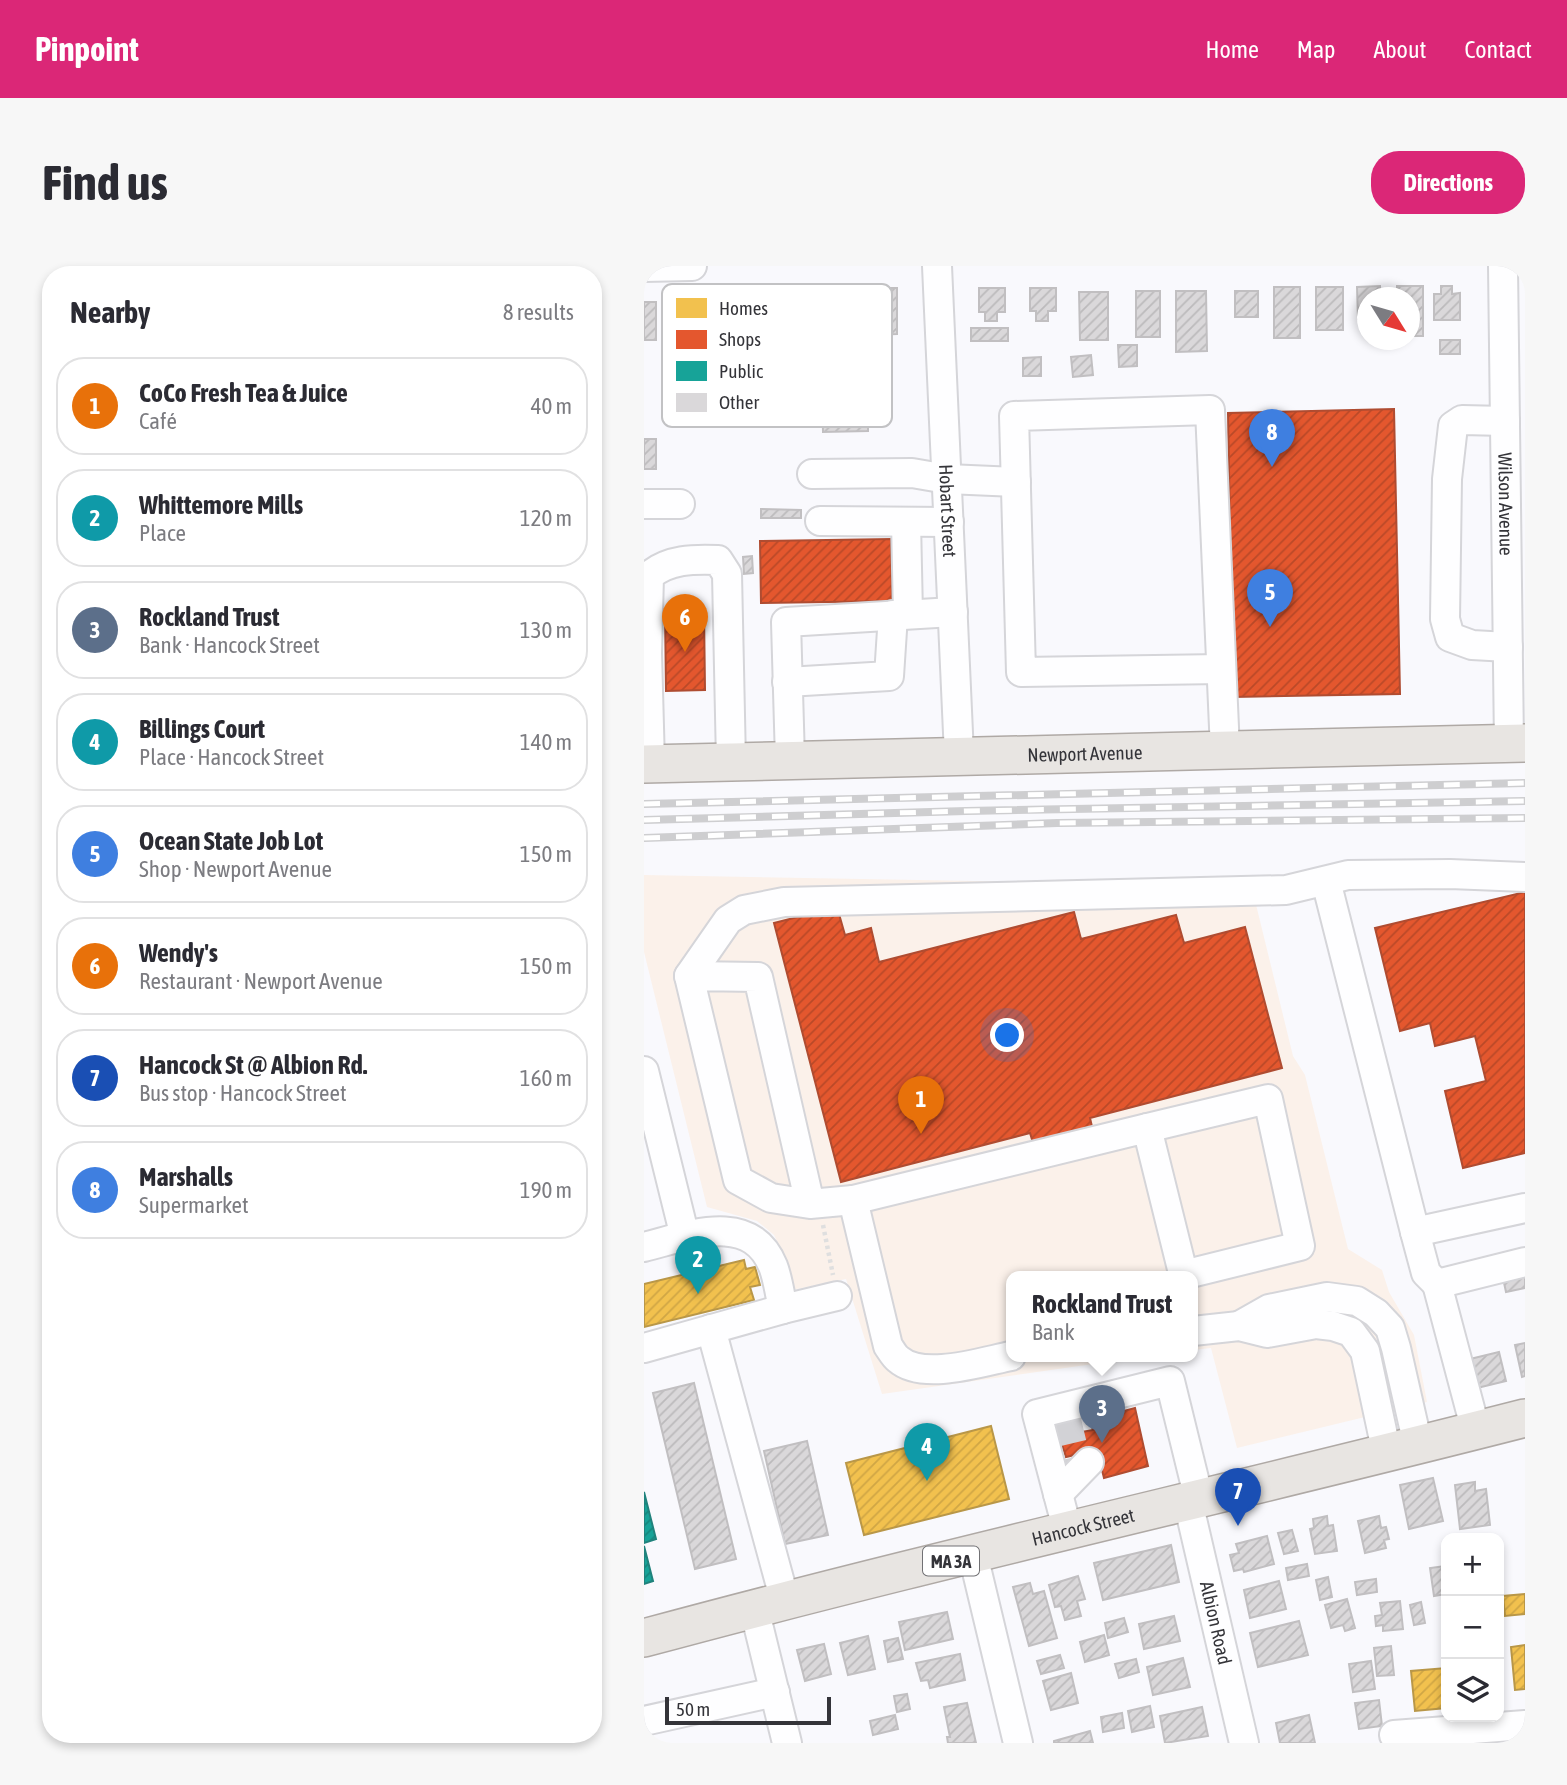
<!DOCTYPE html>
<meta charset="utf-8">
<style>
body{margin:0;font-family:"Asap Condensed",sans-serif;background:#f7f7f7;color:#2b2b33}
.controls{position:absolute;right:21px;bottom:21px;display:grid;overflow:hidden;border-radius:14px;box-shadow:0 4px 10px #0003}
.controls button{width:63px;height:63px;display:grid;place-items:center;padding:0;border:0;border-bottom:2px solid #e1e1e2;background:#fff;color:#2b2b33;font:35px sans-serif}
.compass{position:absolute;left:713px;top:21px;width:63px;height:63px;border-radius:50%;background:#fff;box-shadow:0 4px 10px #0003;rotate:127deg}
.scale{position:absolute;left:21px;bottom:18px;width:166px;box-sizing:border-box;padding-left:7px;border:4px solid #343439;border-top:0;font-size:19px;line-height:24px;white-space:nowrap;color:#343439;-webkit-text-stroke:5px #fff;paint-order:stroke}
.you{position:absolute;left:364px;top:770px;width:24px;height:24px;margin:-18px;border:5px solid #fff;border-radius:50%;background:#1a73e8;box-shadow:0 0 0 10px #1a73e833}
.badge{display:grid;place-items:center;width:46px;height:46px;border-radius:50%;background:#db2777;color:#fff;font-size:23px;font-weight:700}
.pin{position:absolute;translate:-50% -58px;filter:drop-shadow(0 2px 4px #0008)}
.pin::after{content:'';position:absolute;top:37px;width:24px;height:21px;background:inherit;clip-path:polygon(0 0,100% 0,50% 100%)}
.popup{position:absolute;left:362px;top:1005px;width:192px;height:91px;box-sizing:border-box;display:grid;place-content:center;border-radius:14px;background:#fff;filter:drop-shadow(0 2px 5px #0005);font-size:23px;white-space:nowrap;color:#7c7c81}
.popup b{font-size:26px;color:#2b2b33}
.popup::after{content:'';position:absolute;left:50%;top:100%;margin-left:-14px;border:14px solid transparent;border-top-color:#fff}
.list{margin:0;padding:0;list-style:none}
h2{display:flex;justify-content:space-between;align-items:center;height:91px;margin:0;padding:0 28px;font-size:30px}
h2 small{font-size:23px;font-weight:400;color:#7c7c81}
.list li{display:grid;grid-template-columns:46px 1fr auto;gap:21px;align-items:center;box-sizing:border-box;height:98px;margin:0 14px 14px;padding:0 14px;border:2px solid #e1e1e2;border-radius:28px}
.list b{display:block;font-size:26px;white-space:nowrap}
.list p{margin:0;font-size:23px;white-space:nowrap;color:#7c7c81}
.list em{font-size:23px;font-style:normal;color:#7c7c81}
.icon{flex:none;width:38px;height:38px;fill:none;stroke:currentColor;stroke-width:2;stroke-linecap:round;stroke-linejoin:round}
.map{position:relative;flex:none;width:881px;height:1477px;overflow:hidden;border-radius:28px}
header{display:flex;align-items:center;gap:42px;box-sizing:border-box;height:98px;padding:0 35px;background:#db2777;color:#fff}
header strong{font-size:33px}
nav{display:flex;gap:38px;margin-inline-start:auto;font-size:24px}
.intro{display:flex;align-items:center;justify-content:space-between;box-sizing:border-box;height:168px;padding:0 42px}
h1{margin:0;font-size:49px}
.button{padding:18px 32px;border-radius:28px;background:#db2777;color:#fff;font-size:24px;font-weight:700}
main{display:flex;gap:42px;padding:0 42px}
aside{flex:1;background:#fff;border-radius:28px;box-shadow:0 4px 10px #0003}
.map>svg:first-child{display:block}
</style>
<header>
<strong>Pinpoint</strong>
<nav><a>Home</a><a>Map</a><a>About</a><a>Contact</a></nav>
</header>
<div class="intro"><h1>Find us</h1><a class="button">Directions</a></div>
<main>
<aside>
<h2>Nearby<small>8 results</small></h2>
<ul class="list">
<li><span class="badge" style="background:#e8710a">1</span><div><b>CoCo Fresh Tea &amp; Juice</b><p>Café</p></div><em>40 m</em></li>
<li><span class="badge" style="background:#0f9aa8">2</span><div><b>Whittemore Mills</b><p>Place</p></div><em>120 m</em></li>
<li><span class="badge" style="background:#5c6f8a">3</span><div><b>Rockland Trust</b><p>Bank · Hancock Street</p></div><em>130 m</em></li>
<li><span class="badge" style="background:#0f9aa8">4</span><div><b>Billings Court</b><p>Place · Hancock Street</p></div><em>140 m</em></li>
<li><span class="badge" style="background:#3f7fe0">5</span><div><b>Ocean State Job Lot</b><p>Shop · Newport Avenue</p></div><em>150 m</em></li>
<li><span class="badge" style="background:#e8710a">6</span><div><b>Wendy's</b><p>Restaurant · Newport Avenue</p></div><em>150 m</em></li>
<li><span class="badge" style="background:#1a4fb4">7</span><div><b>Hancock St @ Albion Rd.</b><p>Bus stop · Hancock Street</p></div><em>160 m</em></li>
<li><span class="badge" style="background:#3f7fe0">8</span><div><b>Marshalls</b><p>Supermarket</p></div><em>190 m</em></li>
</ul>
</aside>
<div class="map">
<svg width="881" height="1477" viewBox="0 0 881 1477">
<defs>
<pattern id="homes-hatch" width="6" height="6" patternUnits="userSpaceOnUse" patternTransform="scale(1.75)"><rect width="6" height="6" fill="#f2c14e"/><path d="M-1 1l2-2M0 6l6-6M5 7l2-2" fill="none" stroke="#d0a645"/></pattern>
<pattern id="shops-hatch" width="6" height="6" patternUnits="userSpaceOnUse" patternTransform="scale(1.75)"><rect width="6" height="6" fill="#e4572e"/><path d="M-1 1l2-2M0 6l6-6M5 7l2-2" fill="none" stroke="#ba4928"/></pattern>
<pattern id="public-hatch" width="6" height="6" patternUnits="userSpaceOnUse" patternTransform="scale(1.75)"><rect width="6" height="6" fill="#17a398"/><path d="M-1 1l2-2M0 6l6-6M5 7l2-2" fill="none" stroke="#16867d"/></pattern>
<pattern id="building-hatch" width="6" height="6" patternUnits="userSpaceOnUse" patternTransform="scale(1.75)"><rect width="6" height="6" fill="#dad8da"/><path d="M-1 1l2-2M0 6l6-6M5 7l2-2" fill="none" stroke="#bcbabc"/></pattern>
</defs>
<rect width="100%" height="100%" fill="#f9f9fd"/>
<path fill="#fbf1ea" d="M0 609 385 616 606 614 649 790 661 809 704 983 738 1004 745 1026 770 1069 783 1136 593 1182 567 1082 549 1084V1011H367V1091H498L238 1128 202 1013 148 1024 144 998 130 969 113 955 63 941 0 686Z"/>
<g fill="url(#homes-hatch)" stroke="#b99748" stroke-width="2">
<path d="M100 994 102 1003 111 1001 116 1019 106 1021 110 1034 0 1061V1018Z"/>
<path d="M347 1160 365 1233 220 1269 202 1197Z"/>
<path d="M881 1328V1348L861 1350 859 1330Z"/>
<path d="M881 1379V1423L871 1424 867 1381Z"/>
<path d="M802 1402V1442L771 1445 767 1405Z"/>
</g>
<g fill="url(#shops-hatch)" stroke="#af4c31" stroke-width="2">
<path d="M750 143 756 428 589 431 584 147Z"/>
<path d="M247 273 248 335 117 337 116 275Z"/>
<path d="M60 346 61 424 22 425 21 347Z"/>
<path d="M881 626V887L819 902 801 825 842 815 831 770 791 780 786 757 756 765 731 662Z"/>
<path d="M193 641 201 669 227 662 235 696 430 646 437 673 532 649 540 677 601 661 638 802 446 852 449 865 390 880 386 867 197 916 130 657Z"/>
<path d="M491 1142 504 1200 460 1212 453 1184 422 1191 415 1170 449 1164 446 1154Z"/>
</g>
<g fill="url(#public-hatch)" stroke="#20827c" stroke-width="2">
<path d="M0 1226 12 1273 0 1277Z"/>
<path d="M0 1280 9 1315 0 1318Z"/>
</g>
<g fill="url(#building-hatch)" stroke="#c1bfc1" stroke-width="2">
<path d="M736 20V32H724V53H714L713 21Z"/>
<path d="M753 20H779V70H766V32H753Z"/>
<path d="M797 20H808V28L816 27V54H790V28H797Z"/>
<rect x="630" y="21" width="26" height="51"/>
<rect x="672" y="21" width="27" height="43"/>
<path d="M226 22H253V68L226 69Z"/>
<path d="M335 22H361V46H353V55H341V46H335Z"/>
<path d="M386 22H412V45H404V55H392V45H386Z"/>
<rect x="492" y="25" width="24" height="46"/>
<path d="M532 25H562L563 85 532 86Z"/>
<rect x="591" y="25" width="23" height="26"/>
<path d="M435 26H464V74H436Z"/>
<path d="M59 35V83H34V53H41V36Z"/>
<rect x="89" y="35" width="26" height="39"/>
<path d="M177 35H205V71L177 72Z"/>
<rect x="0" y="36" width="12" height="38"/>
<rect x="327" y="62" width="37" height="13"/>
<rect x="796" y="74" width="20" height="14"/>
<path d="M221 77 223 99 201 101 199 78Z"/>
<path d="M474 79H493V100L475 101Z"/>
<path d="M447 89 449 109 429 111 427 91Z"/>
<path d="M397 91V110H379V92Z"/>
<path d="M178 122H224V165L179 166Z"/>
<rect x="0" y="173" width="12" height="30"/>
<path d="M117 243 157 244V252H117Z"/>
<path d="M108 290 109 307 100 308 99 291Z"/>
<path d="M881 1008V1022L862 1026 859 1012Z"/>
<path d="M881 1077V1110L878 1111 871 1079Z"/>
<path d="M855 1086 862 1115 833 1122 826 1093Z"/>
<path d="M50 1117 92 1293 51 1303 9 1127Z"/>
<path d="M163 1175 184 1269 141 1278 120 1185Z"/>
<path d="M789 1212 799 1255 765 1263 756 1219Z"/>
<path d="M831 1216V1225L842 1223 846 1259 816 1263 811 1219Z"/>
<path d="M683 1250 684 1260 689 1259 693 1285 671 1288 666 1263 670 1262 669 1253Z"/>
<path d="M735 1250 737 1262 742 1261 745 1273 740 1274 742 1282 721 1287 714 1255Z"/>
<path d="M648 1264 654 1285 640 1288 634 1267Z"/>
<path d="M623 1270 630 1298 600 1306 599 1303 590 1305 586 1289 595 1287 592 1278Z"/>
<path d="M527 1279 535 1316 459 1334 450 1297Z"/>
<path d="M663 1298 665 1310 644 1314 642 1302Z"/>
<path d="M802 1300V1328L790 1330 786 1302Z"/>
<path d="M434 1310 441 1333 433 1335 437 1350 421 1354 417 1340 411 1341 405 1319Z"/>
<path d="M684 1311 688 1331 676 1334 672 1314Z"/>
<path d="M732 1313 733 1326 713 1329 711 1316Z"/>
<path d="M635 1315 642 1343 606 1352 600 1324Z"/>
<path d="M386 1317 389 1328 400 1325 413 1372 385 1380 369 1321Z"/>
<path d="M703 1333 711 1362 701 1365 699 1359 687 1362 681 1339Z"/>
<path d="M756 1335 759 1363 739 1365V1359L732 1360 731 1350 738 1349 736 1337Z"/>
<path d="M777 1336 781 1357 770 1359 766 1339Z"/>
<path d="M303 1346 309 1373 261 1384 255 1356Z"/>
<path d="M530 1350 536 1375 500 1383 495 1358Z"/>
<path d="M480 1352 484 1366 464 1372 461 1357Z"/>
<path d="M655 1355 664 1389 614 1401 606 1367Z"/>
<path d="M460 1369 465 1389 441 1396 436 1376Z"/>
<path d="M224 1370 231 1403 204 1409 196 1377Z"/>
<path d="M254 1372 259 1393 244 1396 240 1375Z"/>
<path d="M180 1378 187 1408 161 1415 153 1384Z"/>
<path d="M747 1380 750 1409 733 1410 730 1382Z"/>
<path d="M316 1388 321 1414 286 1422 284 1414 277 1415 272 1397Z"/>
<path d="M416 1389 420 1402 397 1408 393 1395Z"/>
<path d="M539 1392 546 1421 509 1429 503 1401Z"/>
<path d="M492 1393 495 1406 475 1412 471 1398Z"/>
<path d="M727 1395 731 1423 709 1426 705 1398Z"/>
<path d="M427 1407 434 1437 407 1444 399 1415Z"/>
<path d="M263 1428 266 1443 253 1446 250 1430Z"/>
<path d="M735 1434 738 1460 715 1463 711 1437Z"/>
<path d="M323 1437 332 1477H304L303 1471H306L300 1441Z"/>
<path d="M506 1440 510 1461 488 1466 484 1445Z"/>
<path d="M558 1441 564 1470 521 1477 516 1450Z"/>
<path d="M478 1447 480 1462 459 1466 457 1451Z"/>
<path d="M251 1449 254 1463 229 1469 226 1455Z"/>
<path d="M665 1449 671 1477H636L632 1457Z"/>
<path d="M446 1465 449 1477H410V1475Z"/>
</g>
<g fill="none" stroke-linecap="round" stroke-linejoin="round">
<path stroke="#d2d2d6" stroke-width="28" stroke-dasharray="28 14" stroke-linecap="butt" d="M422 1150 434 1200"/>
<defs>
<g id="minor">
<path id="s1" d="M293 0 315 489"/>
<path id="s2" d="M859 0 865 478"/>
<path d="M0 1 48 0"/>
<path d="M861 155 818 154 809 160 803 213 801 353 806 371 828 379 864 381"/>
<path d="M168 208 268 207 303 213 372 216"/>
<path d="M0 238H36"/>
<path d="M176 255 305 256"/>
<path d="M262 256 264 348"/>
<path d="M577 403 377 406 370 150 566 144 581 484"/>
<path d="M143 416 245 410 249 349"/>
<path d="M146 494 142 356 309 346"/>
<path d="M6 498 3 387 5 310C24 293 50 293 74 294L83 308 87 496"/>
<path d="M682 615 771 966 881 942"/>
<path d="M45 710 84 654 100 644 140 636 642 624 704 609 806 608 881 611"/>
<path d="M0 805 41 971"/>
<path d="M503 862 624 833 656 980 539 1009"/>
<path d="M166 938 114 711 45 710 94 914 127 932 166 938 209 934"/>
<path d="M771 966 782 1007 793 1018"/>
<path d="M0 981C44 970 106 944 129 1000 134 1013 136 1029 139 1043"/>
<path d="M595 1060 625 1043 683 1031 713 1035 732 1047 746 1062 752 1082 774 1179"/>
<path d="M67 1063 141 1335"/>
<path d="M549 1065 595 1060 623 1067 672 1058 689 1060 707 1066 721 1085 743 1188"/>
<path d="M0 1082 139 1043 193 1030"/>
<path d="M367 1090C337 1096 279 1115 254 1093 250 1090 247 1084 244 1080L209 934 503 862 540 1011"/>
<path d="M832 1165 793 1018 881 996"/>
<path d="M414 1228 445 1196"/>
<path id="s3" d="M544 1236 600 1477"/>
<path d="M424 1266 393 1148 526 1115 555 1233"/>
<path d="M329 1289 374 1477"/>
<path d="M110 1342 143 1477"/>
<path d="M0 1455 131 1426"/>
<path d="M750 1469 881 1459"/>
</g>
<g id="major">
<path id="s4" d="M0 498 881 477"/>
<path id="s5" d="M0 1372C292 1293 588 1227 881 1152"/>
</g>
</defs>
<use href="#minor" stroke="#d5d5d9" stroke-width="32"/>
<use href="#major" stroke="#afa9a5" stroke-width="40"/>
<path stroke="#dfdfdf" stroke-width="4.5" stroke-dasharray="3.5 3.5" stroke-linecap="butt" d="M179 959 189 1009"/>
<use href="#minor" stroke="#fefeff" stroke-width="28"/>
<use href="#major" stroke="#e8e5e2" stroke-width="37"/>
<defs>
<g id="rail">
<path d="M0 538 881 517"/>
<path d="M0 554 322 545 881 535"/>
<path d="M0 572 413 557 881 552"/>
</g>
</defs>
<use href="#rail" stroke="#ceced0" stroke-width="8"/>
<use href="#rail" stroke="#fff" stroke-width="5" stroke-dasharray="16" stroke-linecap="butt"/>
</g>
<g text-anchor="middle" dominant-baseline="central" stroke-width="7" stroke-linejoin="round" paint-order="stroke">
<rect fill="#fff" stroke="#717174" stroke-width="2" x="279" y="1280.5" width="56" height="29" rx="5"/>
<g font-size="18" font-weight="bold" fill="#343439">
<text x="307" y="1295">MA 3A</text>
</g>
<g font-size="19" fill="#343439" stroke="#fff">
<text stroke="none"><textPath href="#s2" startOffset="238">Wilson Avenue</textPath></text>
<text stroke="none"><textPath href="#s1" startOffset="245">Hobart Street</textPath></text>
<text stroke="none"><textPath href="#s4" startOffset="441">Newport Avenue</textPath></text>
<text stroke="none"><textPath href="#s5" startOffset="453">Hancock Street</textPath></text>
<text stroke="none"><textPath href="#s3" startOffset="124">Albion Road</textPath></text>
</g>
</g>
<rect x="18" y="18" width="230" height="143" rx="10" fill="#fff" stroke="#c2c2c4" stroke-width="2"/>
<rect x="32" y="32" width="31" height="20" fill="#f2c14e"/>
<rect x="32" y="64" width="31" height="19" fill="#e4572e"/>
<rect x="32" y="95" width="31" height="20" fill="#17a398"/>
<rect x="32" y="127" width="31" height="19" fill="#dad8da"/>
<g font-size="19" fill="#343439">
<text x="75" y="49">Homes</text>
<text x="75" y="80">Shops</text>
<text x="75" y="112">Public</text>
<text x="75" y="143">Other</text>
</g>
</svg>
<div class="controls">
<button>+</button>
<button>−</button>
<button><svg class="icon" aria-label="layers" viewBox="0 0 24 24"><path d="M12 4l9 5-9 5-9-5zM3 14l9 5 9-5"/></svg></button>
</div>
<svg class="compass" viewBox="-18 -18 36 36"><path d="M0-13l5 13h-10z" fill="#e53935"/><path d="M0 13l5-13h-10z" fill="#7c7c81"/></svg>
<div class="scale">50 m</div>
<div class="you"></div>
<div class="pin badge" style="left:277px;top:868px;background:#e8710a">1</div>
<div class="pin badge" style="left:54px;top:1028px;background:#0f9aa8">2</div>
<div class="pin badge" style="left:458px;top:1177px;background:#5c6f8a">3</div>
<div class="popup"><b>Rockland Trust</b>Bank</div>
<div class="pin badge" style="left:283px;top:1215px;background:#0f9aa8">4</div>
<div class="pin badge" style="left:626px;top:361px;background:#3f7fe0">5</div>
<div class="pin badge" style="left:41px;top:386px;background:#e8710a">6</div>
<div class="pin badge" style="left:594px;top:1260px;background:#1a4fb4">7</div>
<div class="pin badge" style="left:628px;top:201px;background:#3f7fe0">8</div>
</div>
</main>
